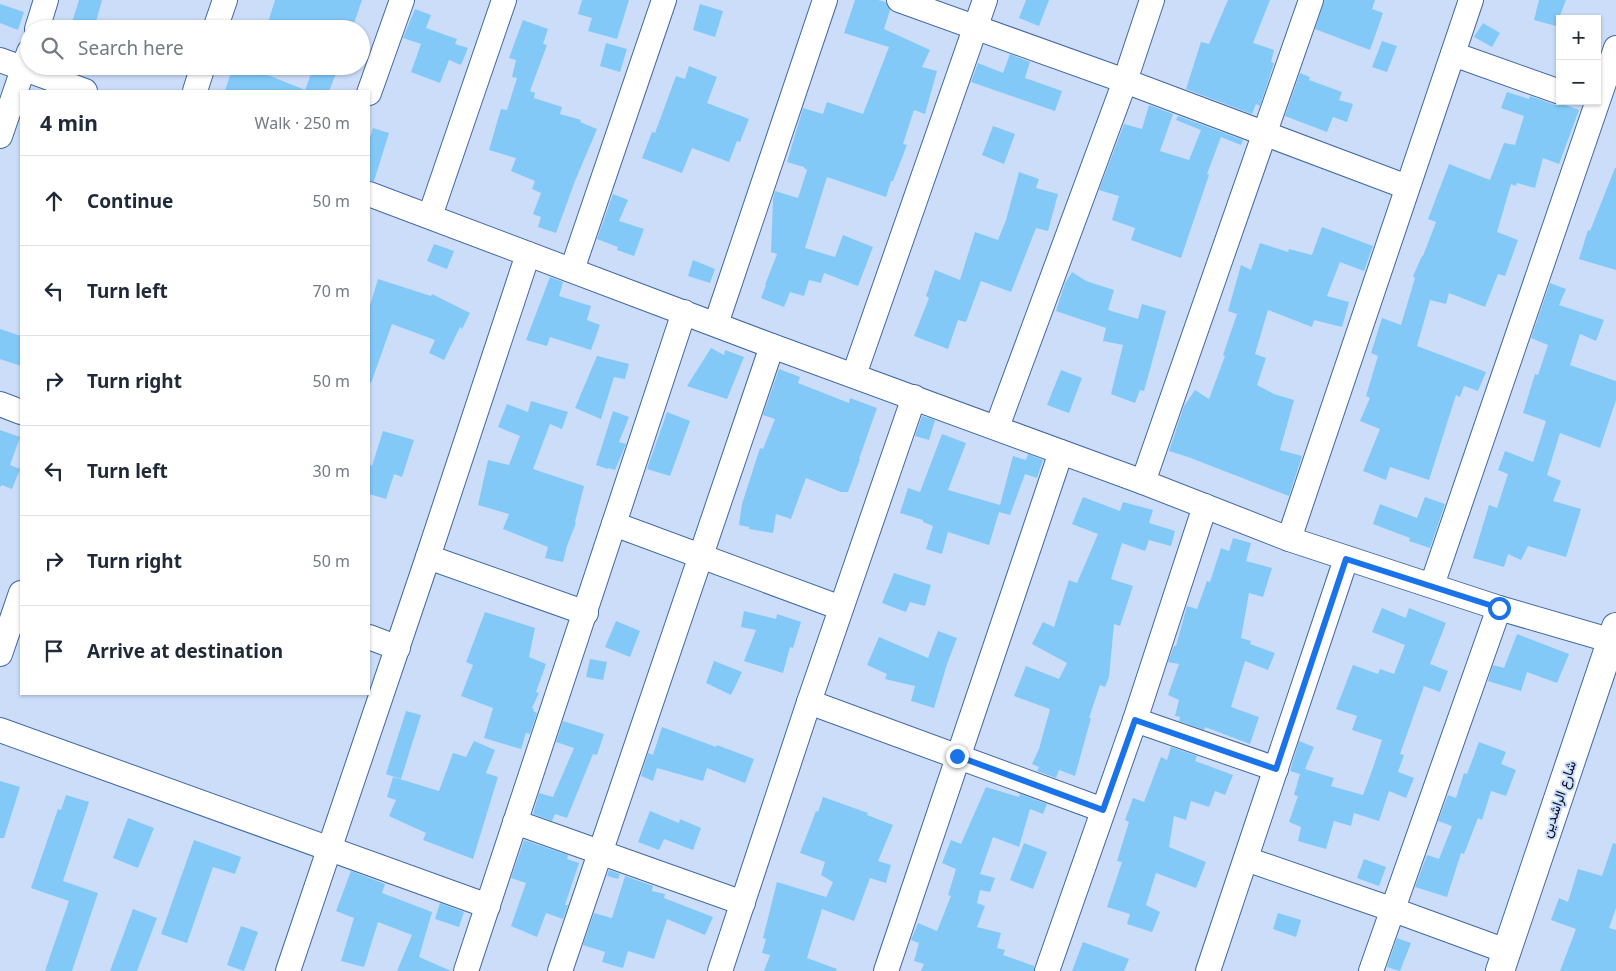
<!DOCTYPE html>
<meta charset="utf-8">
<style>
body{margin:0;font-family:"Noto Sans",Vazirmatn,sans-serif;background:#f6f6f7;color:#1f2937}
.controls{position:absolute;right:15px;top:15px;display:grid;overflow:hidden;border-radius:0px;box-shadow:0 1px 4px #0004}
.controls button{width:45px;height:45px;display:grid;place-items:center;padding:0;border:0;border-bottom:1px solid #e0e1e3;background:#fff;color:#1f2937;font:25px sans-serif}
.stop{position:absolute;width:15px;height:15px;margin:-11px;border:4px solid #1a73e8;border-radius:50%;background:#fff}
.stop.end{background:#1a73e8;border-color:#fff;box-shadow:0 1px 5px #0008}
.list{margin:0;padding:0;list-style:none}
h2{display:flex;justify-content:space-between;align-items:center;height:65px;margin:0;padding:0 20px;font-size:21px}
h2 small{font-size:16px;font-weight:400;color:#747a83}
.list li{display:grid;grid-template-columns:32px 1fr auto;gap:15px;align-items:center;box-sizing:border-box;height:90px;padding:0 20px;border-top:1px solid #e0e1e3}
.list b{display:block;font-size:19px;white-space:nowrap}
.list em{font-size:16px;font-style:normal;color:#747a83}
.icon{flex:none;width:28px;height:28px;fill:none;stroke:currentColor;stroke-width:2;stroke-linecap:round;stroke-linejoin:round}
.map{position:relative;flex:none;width:1616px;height:971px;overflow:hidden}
.search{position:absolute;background:#fff;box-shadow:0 1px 4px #0004;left:20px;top:20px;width:350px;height:55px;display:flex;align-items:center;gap:12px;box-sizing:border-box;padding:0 18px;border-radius:28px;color:#747a83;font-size:19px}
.panel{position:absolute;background:#fff;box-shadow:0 1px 4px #0004;left:20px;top:90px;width:350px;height:605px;border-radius:0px}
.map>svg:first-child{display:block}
</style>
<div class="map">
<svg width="1616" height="971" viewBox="0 0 1616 971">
<rect width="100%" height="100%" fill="#cbddf9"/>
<g fill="#83c9f8">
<path d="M79 0H102L94 29H70Z"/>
<path d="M275 0H362L352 29H266Z"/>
<path d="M582 0H629L617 39 588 31 592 18 578 14Z"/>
<path d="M855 0H878L886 2 890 10 884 29 930 50 922 67 937 71 925 114 914 110 903 144 907 145 893 181H891L886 197 827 177 805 248 835 257 843 235 873 247 858 286 824 273 821 283 809 280 804 296 790 292 784 307 761 298 766 285H765L777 254 771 252 773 199 775 191 798 198 807 170 804 168V167L787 162 803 108 823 114 827 102 863 114 889 47 844 33Z"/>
<path d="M1026 0H1049L1039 26 1019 18Z"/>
<path d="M1228 0H1270L1253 43 1274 50 1271 62 1274 63 1260 106 1256 104 1252 114 1186 89 1201 42 1209 44Z"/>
<path d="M1324 0H1375L1372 9 1383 13 1370 50 1315 29Z"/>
<path d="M1539 0H1566L1556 26 1534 20Z"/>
<path d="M0 4 24 12 18 30 0 23Z"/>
<path d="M700 4 723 11 715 37 693 30Z"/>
<path d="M415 9 431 15 426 28 457 39 455 44 468 48 461 65 449 60 440 83 411 72 421 44 403 38Z"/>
<path d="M523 20 548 29 543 44 547 45 530 91 535 93 534 98 562 107 560 114 581 120 580 122 597 129 575 181 556 233 538 227 541 217 533 214 541 193 532 189 535 181 511 171 516 158 489 150 501 109 507 110 517 78 512 77 516 60 509 58Z"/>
<path d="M1483 23 1500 33 1492 47 1474 37Z"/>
<path d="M1382 41 1397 46 1387 72 1372 67Z"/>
<path d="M606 43 627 49 620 72 600 66Z"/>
<path d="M1010 54 1030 62 1025 78 1062 91 1055 111 971 82 978 63 1003 73Z"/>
<path d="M233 66H245L305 90 314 66H339L329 91H225Z"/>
<path d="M689 66 717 77 707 103 749 119 740 142 737 141 729 162 692 148 682 173 642 158 652 132 655 133 676 76 685 79Z"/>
<path d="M1300 73 1310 77 1309 80 1342 92 1339 100 1353 104 1347 122 1333 117 1327 132 1285 116Z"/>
<path d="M1507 92 1529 99 1530 96 1555 105H1565L1579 110 1559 164 1543 158 1535 188 1517 183 1516 186 1511 184 1497 232 1518 240 1505 276 1498 274 1485 307 1449 293 1446 304 1430 300 1417 346 1486 372 1478 391 1464 386 1460 397 1456 395 1429 480 1390 467 1386 480 1363 471 1380 429 1360 421 1370 398 1366 396 1378 356 1371 353 1382 318 1401 325 1415 278 1413 276 1422 256H1423L1436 222 1428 219 1449 164 1490 180 1504 143 1515 145 1524 116 1501 108Z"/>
<path d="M1149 105 1173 114 1160 151 1189 160 1201 130 1176 120 1178 116 1243 140 1241 145 1221 137 1207 174 1209 175 1181 258 1131 240 1135 228 1112 220 1119 196 1099 190 1124 124 1142 129Z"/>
<path d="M993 126 1015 134 1004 164 982 155Z"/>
<path d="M373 128 389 133 374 181H369V141Z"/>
<path d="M1615 168H1616V270L1579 259 1588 230 1590 231Z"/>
<path d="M1019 172 1039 179 1036 188 1058 194 1048 231 1036 228 1011 292 981 281 966 322 958 320 948 349 914 336 929 298 926 296 935 270 960 280 975 232 998 240 1006 220Z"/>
<path d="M613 194 628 200 619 221 644 229 634 256 617 250 618 247 597 239Z"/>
<path d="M1322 227 1373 246 1364 271 1340 262 1327 296 1349 302 1342 327 1314 320 1312 327 1268 310 1255 354 1266 358 1257 385 1274 394 1294 400 1280 450 1302 456 1289 496 1188 457 1169 451 1184 406 1195 390 1209 399 1225 356 1223 355 1237 314 1228 311 1241 265 1251 270 1260 243 1288 252 1289 249 1312 255Z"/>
<path d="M434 244 454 251 447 269 427 261Z"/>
<path d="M693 260 715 269 710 283 688 276Z"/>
<path d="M1072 272 1086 281 1114 290 1108 310 1138 319 1142 304 1166 311 1144 391 1140 390 1135 403 1111 394 1123 345 1103 341 1106 328 1056 311 1065 283Z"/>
<path d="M550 277 563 282 559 296 591 306 587 320 600 325 591 350 550 337 547 346 526 340Z"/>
<path d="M378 279 431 296 432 294 470 313 462 329 460 327 444 360 429 353 435 340 392 324 371 383H369V309Z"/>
<path d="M1550 283 1566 289 1559 305 1604 320 1596 341 1580 334 1570 365 1616 381V400L1600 448 1560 433 1547 475 1561 481 1553 501 1581 509 1566 557 1528 546 1521 560 1508 554 1504 567 1473 558 1489 505 1497 508 1508 474 1498 470 1505 451 1533 462 1546 421 1523 413 1535 374 1538 375 1548 345 1531 338Z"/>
<path d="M0 329 21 336V366L0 359Z"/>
<path d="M711 348 724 355 725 350 744 357 727 399 687 386Z"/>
<path d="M597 356 629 364 625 379 614 377 601 419 575 408Z"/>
<path d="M779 369 800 377 798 383 849 403 850 398 877 408 859 459H860L848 492H841L806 478 791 519 776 514 773 533 749 529V527L739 525 742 504 760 448 763 449 775 419 763 415Z"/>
<path d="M1061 370 1082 378 1069 413 1047 405Z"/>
<path d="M531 401 568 412 562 429 550 424 533 469 584 486 575 522 576 523 567 546 563 562 545 558 548 547 503 529 509 514 478 505 488 460 509 465 520 436 498 427 507 404 528 412Z"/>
<path d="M613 411 629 417 619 442 626 444 615 470 608 468V469L596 465Z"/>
<path d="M667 412 690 421 670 476 647 469Z"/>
<path d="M922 416 935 420 929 440 915 436Z"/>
<path d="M0 430 20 437 10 465 20 469 12 489 2 485 0 487Z"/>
<path d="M383 431 414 440 402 477 394 474 386 499 369 494V464L372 466Z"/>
<path d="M942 434 966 443 948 490 1000 505 1013 456 1026 460 1028 454 1043 460 1037 478 1025 474 1010 515 999 512 989 545 948 532 942 554 926 549 933 526 923 522V520L900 513 908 488 920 492Z"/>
<path d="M1083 497 1120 511 1123 502 1153 510 1149 523 1175 531 1171 546 1149 540 1145 551 1122 543 1111 579 1133 586 1120 626 1114 624 1109 677 1105 687 1100 685 1089 718H1091L1075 776 1059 770 1056 778 1037 771 1039 767 1032 764 1039 749 1050 709 1014 696 1026 666 1059 679 1067 663 1032 644 1043 622 1054 627 1069 580 1077 583 1098 534 1072 524Z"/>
<path d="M1425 497 1445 504 1430 548 1409 541 1410 538 1373 524 1380 504 1417 518Z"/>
<path d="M1233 538 1251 543 1246 561 1272 568 1263 597 1249 593 1241 638 1251 641 1250 644 1275 653 1268 670 1245 661 1231 707 1259 717 1250 744 1205 727 1204 730 1179 721 1180 717 1175 716 1179 700 1168 695 1179 664 1168 662 1174 646H1176L1187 606 1197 609 1207 581 1210 582 1221 548 1229 551Z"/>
<path d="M894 573 931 585 925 606 910 602 906 612 882 603Z"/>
<path d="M1382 608 1406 618 1409 608 1446 623 1430 664 1448 671 1440 692 1424 686 1400 754 1404 755 1398 772 1414 778 1406 798 1389 791 1379 821 1354 813 1351 826 1334 821 1326 849 1298 841 1301 827 1289 822 1298 796 1294 795 1300 774 1290 771 1299 741 1314 747 1305 769 1334 778 1331 786 1363 795 1373 768 1382 740 1352 730 1357 716 1336 709 1353 665 1378 674 1380 669 1394 674 1405 645 1372 632Z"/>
<path d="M744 611 776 619 777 614 801 622 793 648 790 647 783 673 744 661 756 630 741 627Z"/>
<path d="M485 612 535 628 529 657 546 664 536 692 539 693 532 708 534 709 533 711 537 713 530 734 526 733 521 749 484 738 493 708 461 696 473 665 466 662Z"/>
<path d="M616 621 640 631 630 657 605 647Z"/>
<path d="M938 631 957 638 947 664 934 708 911 701 915 686 885 679 887 674 867 665 879 637 928 658Z"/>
<path d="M1517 634 1569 654 1557 683 1527 672 1521 691 1488 681 1493 665 1504 668Z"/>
<path d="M590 659 607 662 603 680 586 677Z"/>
<path d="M714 661 742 672 731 695 706 683Z"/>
<path d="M406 711 421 715 401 779 386 774Z"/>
<path d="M563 721 604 734 597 755 593 754 567 818 555 814 552 821 533 814 539 793 553 797 574 748 556 742Z"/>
<path d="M662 727 716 747 717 745 754 759 745 783 707 768 703 781 657 768 653 781 641 776 648 753 653 755Z"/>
<path d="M474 741 495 750 486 773 498 777 473 859 423 840 426 833 389 816 396 800 387 797 393 777 439 791 453 753 466 757Z"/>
<path d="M1479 742 1506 752 1501 764 1516 770 1506 796 1491 791 1482 820 1478 818 1464 854 1461 853 1447 897 1415 887 1427 855 1439 859 1452 826 1438 821 1448 795 1456 798 1464 773 1467 774Z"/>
<path d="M1171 747 1197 756 1195 761 1233 775 1225 795 1215 791 1209 807 1191 801 1186 820 1174 816 1169 847 1206 862 1196 888 1156 873 1146 905 1160 912 1152 932 1127 924 1130 914 1107 907 1122 862 1117 861 1129 822 1125 820 1133 798 1144 802 1161 757 1167 760Z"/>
<path d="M0 781 20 787 4 838H0Z"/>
<path d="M986 787 1019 797 1020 794 1047 804 1043 814 1030 809 1019 847 993 837 980 874 995 878 990 892 980 890 977 903 985 906 977 927 1001 933 997 948 1005 950 1003 955 1034 966V971H921L924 964 914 961 919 943 911 940 918 923 937 931 951 896 948 895 956 869 942 863 951 840 961 844Z"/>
<path d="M66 795 89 802 63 881 98 893 72 971H45L69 901 31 888 58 809 61 810Z"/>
<path d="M823 797 868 813 867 815 893 825 878 861 891 865 886 883 870 878 854 921 822 909 807 958 837 969 836 971H764L770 955 762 953 766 939 763 938 777 882 826 897 824 902 833 882 821 875 825 862 800 853 816 811 818 812Z"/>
<path d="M650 811 679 823 680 819 701 828 693 850 664 839 659 850 638 842Z"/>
<path d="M128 818 154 828 138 868 113 858Z"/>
<path d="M194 840 241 857 235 874 213 867 187 943 161 934Z"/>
<path d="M524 840 568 855 567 859 579 863 565 905H568L563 919 546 913 537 937 511 926 526 883 511 878Z"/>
<path d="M1024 843 1047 852 1033 889 1010 880Z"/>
<path d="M1613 843 1616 844V908L1609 928 1616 930V971H1560L1576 929 1551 920 1559 898 1568 902 1578 869 1602 876Z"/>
<path d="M1364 859 1386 867 1379 886 1357 878Z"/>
<path d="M609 870 620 874 618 879 607 876Z"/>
<path d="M351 871 385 884 382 893 432 912 419 957 451 971H397L412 935 378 922 364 967 341 961 354 918 336 911Z"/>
<path d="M625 876 653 886 652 891 665 894 664 898 713 917 705 935 667 919 654 959 628 951 623 968 602 962 605 952 583 945 594 913 612 918Z"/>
<path d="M440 903 464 912 459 927 435 919Z"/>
<path d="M133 909 157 918 137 971H110Z"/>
<path d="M1278 913 1301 920 1296 937 1273 929Z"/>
<path d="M241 926 258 932 244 971 227 965Z"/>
<path d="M1397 938 1411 943 1400 971 1387 967Z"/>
<path d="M1083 942 1129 959 1124 971H1072Z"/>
</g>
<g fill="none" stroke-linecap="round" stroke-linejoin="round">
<defs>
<g id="minor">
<path d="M899 0 1125 81 1407 187"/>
<path d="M37 29 46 0"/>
<path d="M215 29 225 0"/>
<path d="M1453 54 1560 92"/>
<path d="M0 60 85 91"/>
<path d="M195 91 203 66"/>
<path d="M369 93 402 0"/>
<path d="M0 136 29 52"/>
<path d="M369 194 772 346 1143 482 1289 539 1499 608 1616 642"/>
<path d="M430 216 504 0"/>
<path d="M572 270 664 0"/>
<path d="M716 324 825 0"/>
<path d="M854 375 985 0"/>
<path d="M0 404 21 412"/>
<path d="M997 427 1125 81 1152 0"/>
<path d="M1143 482 1311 0"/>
<path d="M614 524 841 608"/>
<path d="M1289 539 1471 0"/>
<path d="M428 557 586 613"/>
<path d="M1432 585 1616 48"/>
<path d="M369 637 398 648"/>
<path d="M0 654 21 593"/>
<path d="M809 702 1103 810"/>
<path d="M1135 720 1276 769"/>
<path d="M0 730 488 906"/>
<path d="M515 822 743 903"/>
<path d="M1246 859 1391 909 1506 951"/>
<path d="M288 971 428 557 528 254"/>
<path d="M466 971 684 312"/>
<path d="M560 971 772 346"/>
<path d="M720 971 809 702 914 397"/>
<path d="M886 971 1061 452"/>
<path d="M1047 971 1135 720 1205 506"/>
<path d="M1208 971 1346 559"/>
<path d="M1371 971 1499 608"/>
</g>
<path id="tertiary" d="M1500 971 1616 627"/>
</defs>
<use href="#minor" stroke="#4068a6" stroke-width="26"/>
<use href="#tertiary" stroke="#4068a6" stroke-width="30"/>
<use href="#minor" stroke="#fff" stroke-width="24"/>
<use href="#tertiary" stroke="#fff" stroke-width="28"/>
</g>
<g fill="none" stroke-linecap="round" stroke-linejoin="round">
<path stroke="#1a73e8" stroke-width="6" d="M957 756 1103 810 1135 720 1276 769 1346 559 1499 608"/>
</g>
<g text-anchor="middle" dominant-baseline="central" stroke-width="4" stroke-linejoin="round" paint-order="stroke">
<g font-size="14" fill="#020e26" stroke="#cbddf9">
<text transform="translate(1558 799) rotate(-71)">شارع الراشدين</text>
</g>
</g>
</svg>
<div class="controls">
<button>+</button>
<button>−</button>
</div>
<div class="stop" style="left:1499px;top:608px"></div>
<div class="stop end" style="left:957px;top:756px"></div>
<div class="search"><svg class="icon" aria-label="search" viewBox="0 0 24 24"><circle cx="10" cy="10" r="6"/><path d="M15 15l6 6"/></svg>Search here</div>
<section class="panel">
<h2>4 min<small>Walk · 250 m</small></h2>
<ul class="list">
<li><svg class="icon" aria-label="ahead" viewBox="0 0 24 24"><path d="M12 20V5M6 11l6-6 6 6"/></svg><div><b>Continue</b></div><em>50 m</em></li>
<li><svg class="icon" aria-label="left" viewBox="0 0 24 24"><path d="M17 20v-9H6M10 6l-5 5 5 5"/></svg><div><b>Turn left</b></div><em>70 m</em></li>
<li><svg class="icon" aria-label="right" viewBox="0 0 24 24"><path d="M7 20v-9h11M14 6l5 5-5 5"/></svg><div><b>Turn right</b></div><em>50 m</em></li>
<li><svg class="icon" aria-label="left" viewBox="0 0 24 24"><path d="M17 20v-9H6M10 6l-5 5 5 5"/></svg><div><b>Turn left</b></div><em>30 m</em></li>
<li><svg class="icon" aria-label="right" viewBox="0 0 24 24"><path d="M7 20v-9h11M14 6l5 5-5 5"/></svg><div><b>Turn right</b></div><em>50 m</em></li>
<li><svg class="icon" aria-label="arrive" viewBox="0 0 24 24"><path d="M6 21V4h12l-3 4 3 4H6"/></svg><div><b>Arrive at destination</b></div></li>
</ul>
</section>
</div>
